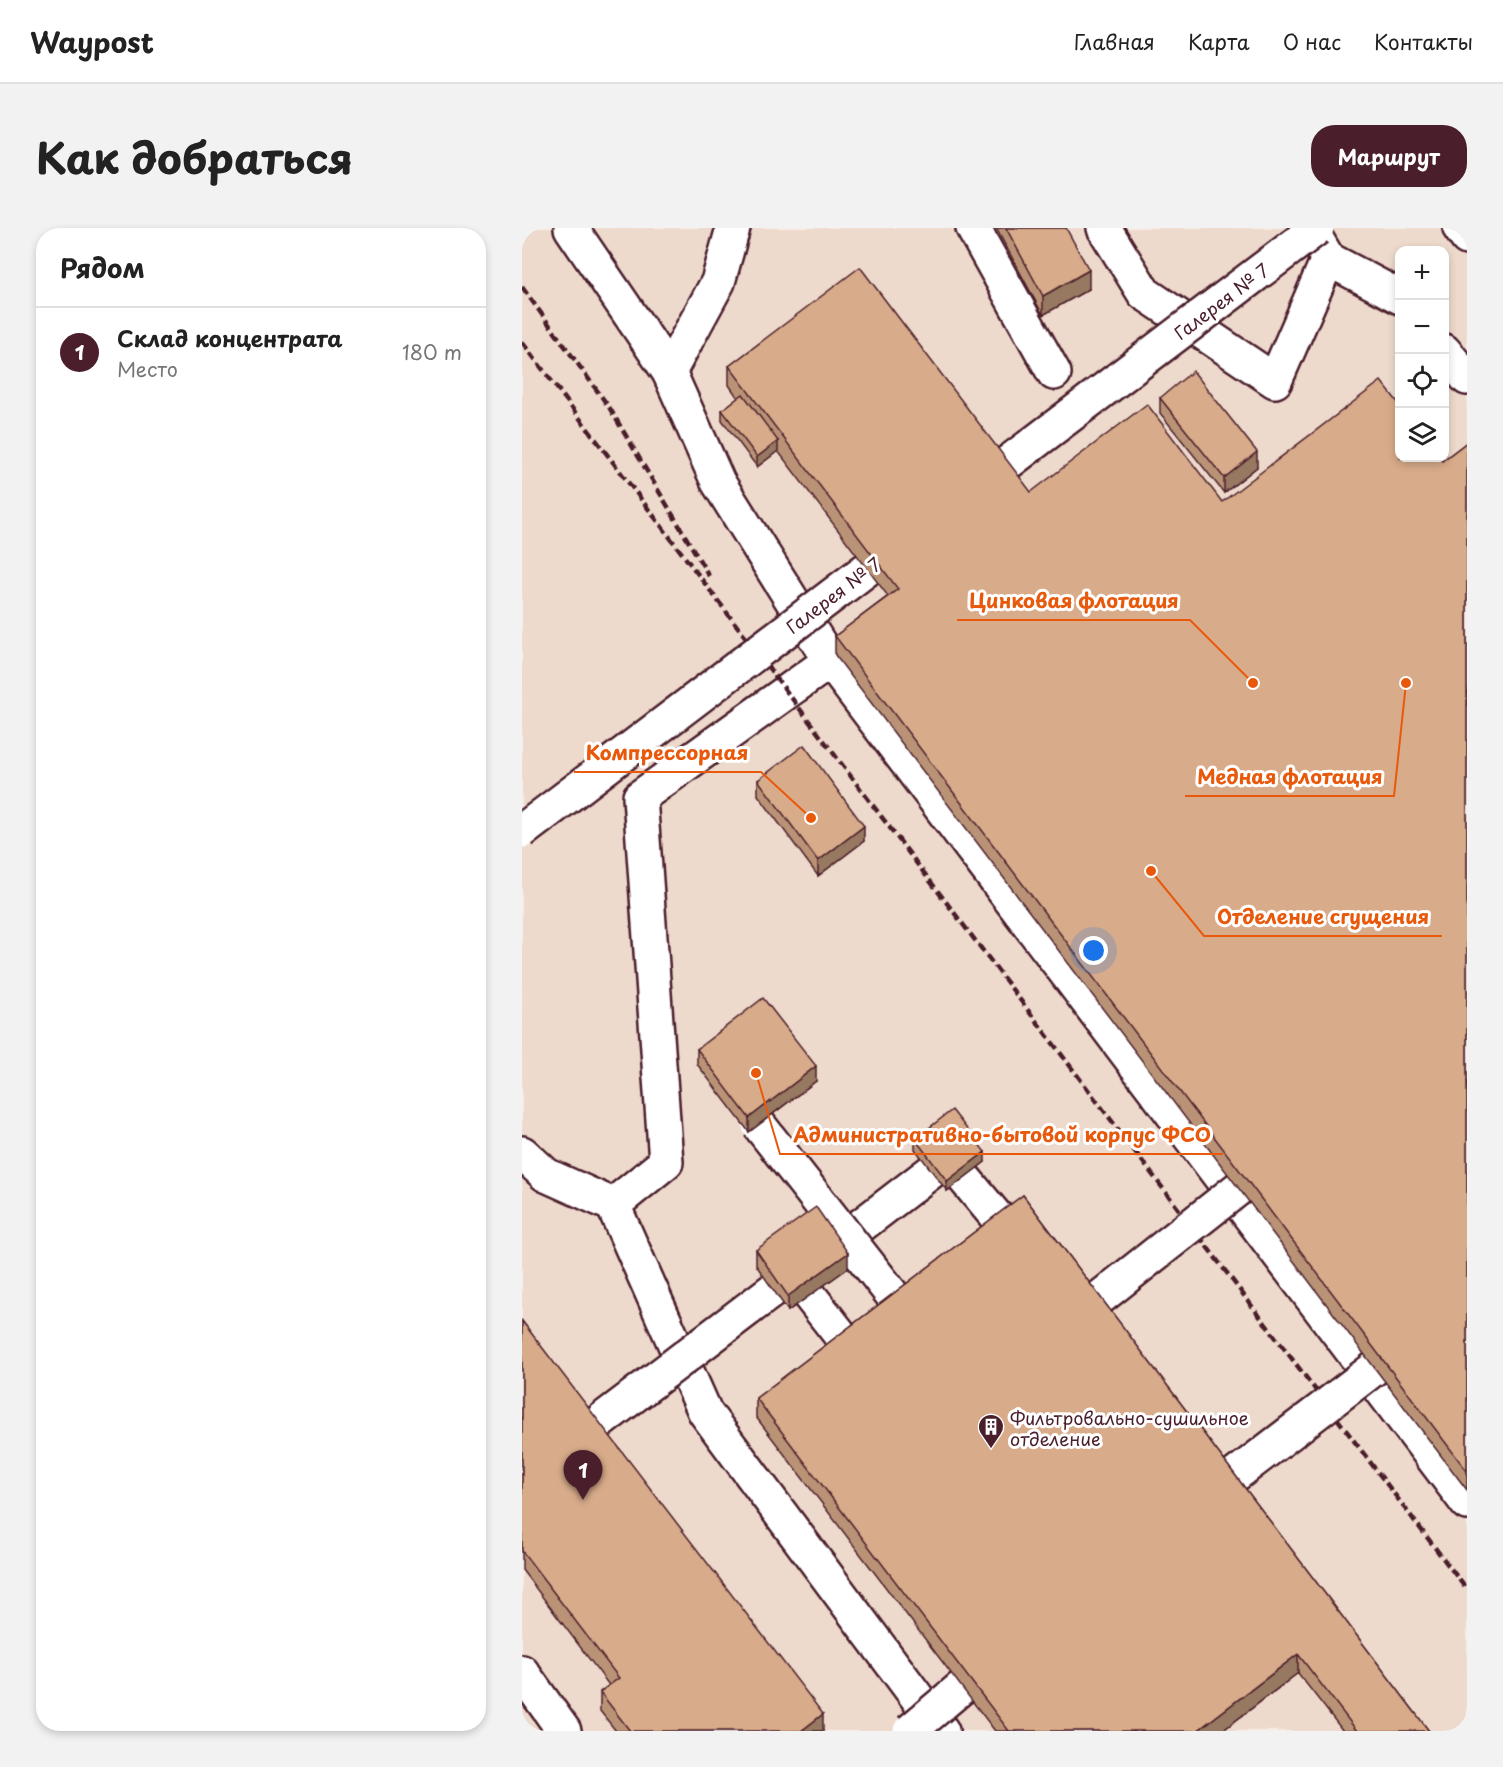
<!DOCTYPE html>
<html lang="ru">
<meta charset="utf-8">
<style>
body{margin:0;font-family:"Playpen Sans",sans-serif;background:#f2f2f2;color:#222}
.controls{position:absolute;right:18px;top:18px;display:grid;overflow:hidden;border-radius:12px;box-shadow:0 3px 9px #0003}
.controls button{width:54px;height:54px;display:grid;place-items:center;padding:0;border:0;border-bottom:2px solid #e0e0e0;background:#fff;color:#222;font:30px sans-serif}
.you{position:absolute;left:572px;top:723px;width:21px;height:21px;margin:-15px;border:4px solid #fff;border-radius:50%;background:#1a73e8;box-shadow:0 0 0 9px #1a73e833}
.badge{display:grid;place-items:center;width:39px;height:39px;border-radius:50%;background:#4a1f2b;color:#fff;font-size:20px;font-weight:700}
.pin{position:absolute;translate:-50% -50px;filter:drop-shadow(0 2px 3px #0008)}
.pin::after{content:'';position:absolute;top:32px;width:21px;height:18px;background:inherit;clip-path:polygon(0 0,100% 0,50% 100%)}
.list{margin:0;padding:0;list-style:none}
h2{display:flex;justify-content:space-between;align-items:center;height:78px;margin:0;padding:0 24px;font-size:26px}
h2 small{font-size:20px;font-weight:400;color:#767676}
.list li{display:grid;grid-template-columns:39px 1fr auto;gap:18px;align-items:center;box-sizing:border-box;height:90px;padding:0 24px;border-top:2px solid #e0e0e0}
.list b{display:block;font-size:22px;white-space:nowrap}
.list p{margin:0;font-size:20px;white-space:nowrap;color:#767676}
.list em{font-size:20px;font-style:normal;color:#767676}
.icon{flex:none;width:33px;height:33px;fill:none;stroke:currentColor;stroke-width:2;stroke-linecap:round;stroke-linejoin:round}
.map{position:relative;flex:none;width:945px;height:1503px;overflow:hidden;border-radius:24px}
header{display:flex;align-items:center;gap:36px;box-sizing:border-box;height:84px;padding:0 30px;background:#fff;border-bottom:2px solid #e0e0e0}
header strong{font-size:28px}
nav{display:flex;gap:33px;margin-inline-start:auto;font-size:21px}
.intro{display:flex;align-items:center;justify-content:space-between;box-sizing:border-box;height:144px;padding:0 36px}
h1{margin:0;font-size:42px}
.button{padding:15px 27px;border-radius:24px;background:#4a1f2b;color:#fff;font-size:21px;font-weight:700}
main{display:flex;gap:36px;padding:0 36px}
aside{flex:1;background:#fff;border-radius:24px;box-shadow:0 3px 9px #0003}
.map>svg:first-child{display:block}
</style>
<header>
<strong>Waypost</strong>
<nav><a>Главная</a><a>Карта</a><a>О нас</a><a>Контакты</a></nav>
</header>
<div class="intro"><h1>Как добраться</h1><a class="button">Маршрут</a></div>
<main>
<aside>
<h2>Рядом<small></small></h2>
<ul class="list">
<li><span class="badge">1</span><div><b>Склад концентрата</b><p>Место</p></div><em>180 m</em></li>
</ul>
</aside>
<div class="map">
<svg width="945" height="1503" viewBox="0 0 945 1503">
<rect width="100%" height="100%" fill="#f7eee8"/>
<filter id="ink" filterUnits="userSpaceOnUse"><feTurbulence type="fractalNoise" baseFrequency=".0167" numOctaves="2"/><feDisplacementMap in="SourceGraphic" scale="12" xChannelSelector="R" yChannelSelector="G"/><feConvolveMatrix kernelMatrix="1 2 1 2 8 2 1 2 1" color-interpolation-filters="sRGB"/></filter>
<g filter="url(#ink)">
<path fill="#eedacc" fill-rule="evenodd" d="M0 0H945V1503H0ZM878 22H922V230H878Z"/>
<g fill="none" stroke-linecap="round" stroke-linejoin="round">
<defs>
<g id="minor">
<path d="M451 0 532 145"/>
<path d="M582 0 622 65 753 153 806 31 788 0"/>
<path d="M938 0 945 10"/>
<path d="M806 31 878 69"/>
<path d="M922 123 945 150"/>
<path d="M147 144 196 54 211 0"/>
<path d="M308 433 945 1275"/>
<path d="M0 925 24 947 91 977 144 934 118 569 308 433 196 254 147 144 49 0"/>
<path d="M442 950 483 999"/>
<path d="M91 977 183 1184 420 1503"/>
<path d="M311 1019 410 943"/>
<path d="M287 1067 327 1118"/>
<path d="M0 1444 42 1503"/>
</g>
</defs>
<use href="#minor" stroke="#4a1f2b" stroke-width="38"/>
<use href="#minor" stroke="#fff" stroke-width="33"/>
<g stroke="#4a1f2b" stroke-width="4.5" stroke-dasharray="9 4.5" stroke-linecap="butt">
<path d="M0 59 87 179 187 348"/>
<path d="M0 114 945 1362"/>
</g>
<defs>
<g id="minor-bridge">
<path d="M450 262 795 0"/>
<path d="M0 603 382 313"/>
<path d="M237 897 379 1078"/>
<path d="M570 1076 717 960"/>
<path d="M68 1201 251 1062"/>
<path d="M704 1254 853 1140"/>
<path d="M388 1503 440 1459"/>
</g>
</defs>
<use href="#minor-bridge" stroke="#4a1f2b" stroke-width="38" stroke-linecap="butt"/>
<use href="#minor-bridge" stroke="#fff" stroke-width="33"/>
</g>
<g fill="#ba9377" stroke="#4a1f2b" stroke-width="1.5">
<path d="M474 0H544L567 61 521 87Z"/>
<path d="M207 138 509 264 700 274 920 233 945 214V1262L313 427V408L366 368 256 223 235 239 200 192V182L216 170 207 157Z"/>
<path d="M638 170 735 239 702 265 638 185Z"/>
<path d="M236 552 342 613 296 648 236 567Z"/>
<path d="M175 821 294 853 227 904 175 836Z"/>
<path d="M393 911 463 934 425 963 393 921Z"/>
<path d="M501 967 907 1503H821L776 1445 700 1503H473L234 1189V1170Z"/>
<path d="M234 1022 326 1040 266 1083 234 1037Z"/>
<path d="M0 1093 301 1503H94L78 1483V1464L87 1457 0 1342Z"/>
</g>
<g fill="#977861" stroke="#4a1f2b" stroke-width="1.5">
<path d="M567 42V61L521 87V68Z"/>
<path d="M256 213V223L235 239V229Z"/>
<path d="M735 224V239L702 265V250Z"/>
<path d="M342 598V613L296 648V633Z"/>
<path d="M294 838V853L227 904V890Z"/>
<path d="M463 924V934L425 963V953Z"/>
<path d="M326 1025V1040L266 1083V1068Z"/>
<path d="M776 1426V1445L700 1503H675Z"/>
<path d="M301 1486V1503H279Z"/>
</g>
<g fill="#d8ab8a" stroke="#4a1f2b" stroke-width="1.5">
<path d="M484 0H544L567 42 521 68Z"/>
<path d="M338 39 509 264 625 176 700 274 859 153 878 177V230H917L920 233 945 214V1243L313 408 376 361 207 138Z"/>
<path d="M671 143 735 224 702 250 638 170Z"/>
<path d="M221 166 256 213 235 229 200 182Z"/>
<path d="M282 517 342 598 296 633 236 552Z"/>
<path d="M241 770 294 838 227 890 175 821Z"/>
<path d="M430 882 463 924 425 953 393 911Z"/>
<path d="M501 967 907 1503H835L776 1426 675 1503H487L234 1170Z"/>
<path d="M294 979 326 1025 266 1068 234 1022Z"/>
<path d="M0 1093 301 1486 279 1503H108L78 1464 97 1450 0 1323Z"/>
</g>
</g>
<defs>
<symbol id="building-pin" viewBox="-11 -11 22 30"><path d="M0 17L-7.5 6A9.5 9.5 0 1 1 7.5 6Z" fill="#4a1f2b" stroke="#fff"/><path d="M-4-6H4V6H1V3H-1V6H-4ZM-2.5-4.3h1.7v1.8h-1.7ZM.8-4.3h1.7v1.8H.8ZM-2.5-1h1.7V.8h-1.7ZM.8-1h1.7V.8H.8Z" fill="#fff"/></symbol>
</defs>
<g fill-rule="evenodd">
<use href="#building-pin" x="454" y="1184" width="30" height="40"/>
</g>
<g text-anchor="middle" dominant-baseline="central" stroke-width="6" stroke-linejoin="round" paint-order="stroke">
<g font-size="18" fill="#4a1f2b" stroke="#fff">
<text transform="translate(699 73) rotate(-37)">Галерея № 7</text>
<text transform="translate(311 367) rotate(-37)">Галерея № 7</text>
</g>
<g font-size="18" fill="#4a1f2b" stroke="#fff" text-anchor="start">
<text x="488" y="1189">Фильтровально-сушильное<tspan x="488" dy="21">отделение</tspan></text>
</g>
</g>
<path fill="none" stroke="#e8590c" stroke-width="2" d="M731 455L668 392H435M289 590L239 544H52M884 455L872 568H663M629 643L682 708H920M234 845L258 926H701"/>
<g fill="#e8590c" stroke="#fff" stroke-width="2">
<circle cx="731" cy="455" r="6"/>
<circle cx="289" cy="590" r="6"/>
<circle cx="884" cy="455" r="6"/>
<circle cx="629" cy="643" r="6"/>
<circle cx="234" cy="845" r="6"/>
</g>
<g font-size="20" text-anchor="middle" font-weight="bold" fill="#e8590c" stroke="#fff" stroke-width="6" stroke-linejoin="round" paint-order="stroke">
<text x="552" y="380">Цинковая флотация</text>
<text x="145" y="532">Компрессорная</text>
<text x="768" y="556">Медная флотация</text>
<text x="801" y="696">Отделение сгущения</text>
<text x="480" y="914">Административно-бытовой корпус ФСО</text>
</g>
</svg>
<div class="controls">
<button>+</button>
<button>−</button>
<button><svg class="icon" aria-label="locate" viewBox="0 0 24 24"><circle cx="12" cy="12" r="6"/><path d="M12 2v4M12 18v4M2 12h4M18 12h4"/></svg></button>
<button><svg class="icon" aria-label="layers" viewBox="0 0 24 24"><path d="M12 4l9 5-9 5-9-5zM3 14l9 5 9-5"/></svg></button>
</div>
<div class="you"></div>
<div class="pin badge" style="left:61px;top:1272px">1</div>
</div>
</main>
